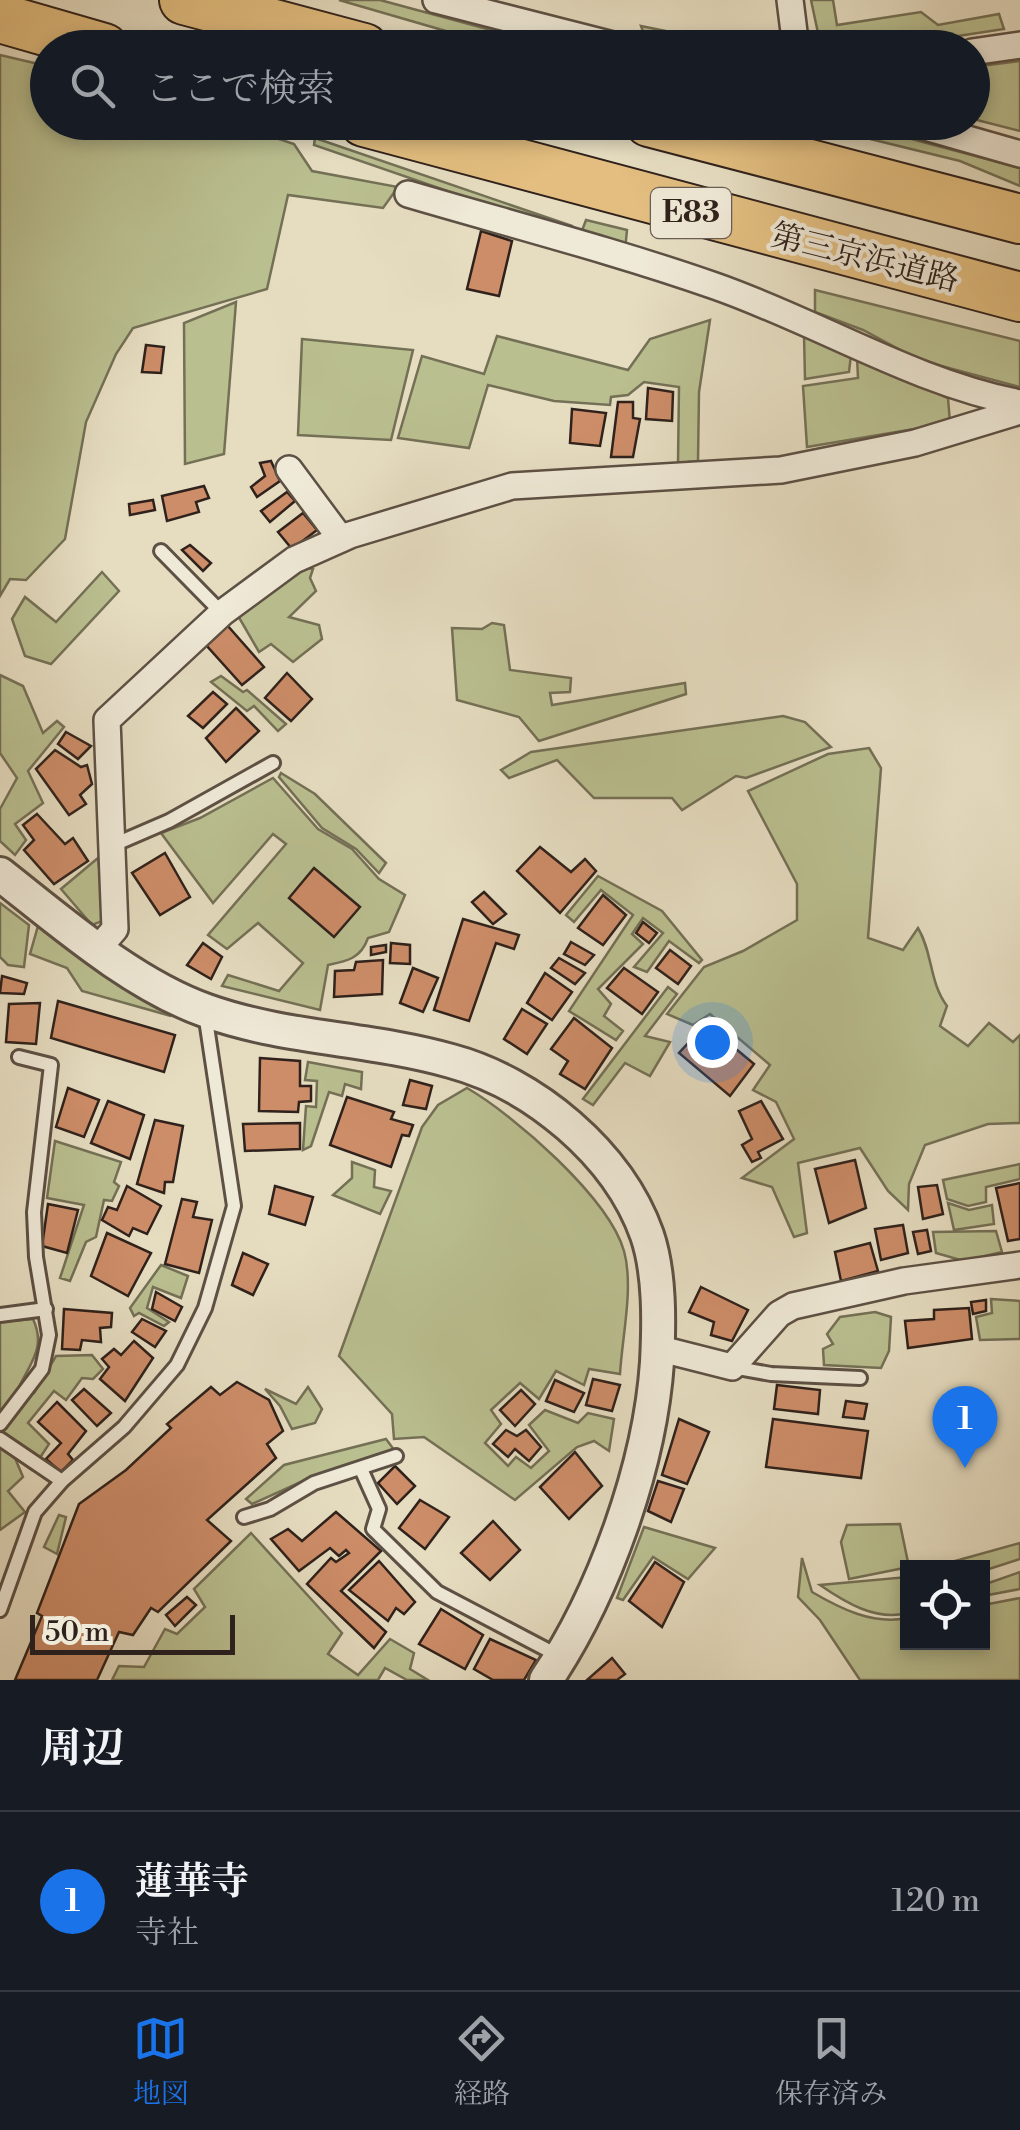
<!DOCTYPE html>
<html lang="ja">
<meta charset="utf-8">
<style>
body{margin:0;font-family:"Libre Bodoni","Noto Serif JP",serif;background:#20242c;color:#f1f3f6}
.controls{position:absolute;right:30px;bottom:30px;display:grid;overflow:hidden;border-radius:0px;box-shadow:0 5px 15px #0003}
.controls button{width:90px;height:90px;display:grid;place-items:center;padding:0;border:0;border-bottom:2px solid #363941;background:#171b24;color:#f1f3f6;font:50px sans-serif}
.scale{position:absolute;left:30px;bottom:25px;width:205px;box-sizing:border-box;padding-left:10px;border:5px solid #2f211b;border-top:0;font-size:28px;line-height:35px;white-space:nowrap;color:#2f211b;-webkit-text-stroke:8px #efe9d7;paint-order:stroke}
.you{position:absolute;left:712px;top:1042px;width:35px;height:35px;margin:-25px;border:8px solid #fff;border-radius:50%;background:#1a73e8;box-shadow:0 0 0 15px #1a73e833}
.badge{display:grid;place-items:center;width:65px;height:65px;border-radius:50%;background:#1a73e8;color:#fff;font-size:32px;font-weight:700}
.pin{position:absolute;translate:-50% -82px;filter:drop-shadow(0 2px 5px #0008)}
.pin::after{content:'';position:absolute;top:52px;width:35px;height:30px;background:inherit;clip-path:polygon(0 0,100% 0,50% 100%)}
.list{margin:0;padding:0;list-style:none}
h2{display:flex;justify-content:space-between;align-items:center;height:130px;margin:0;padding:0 40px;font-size:42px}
h2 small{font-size:32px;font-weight:400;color:#9ea1a6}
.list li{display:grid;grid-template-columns:65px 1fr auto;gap:30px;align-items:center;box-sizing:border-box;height:180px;padding:0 40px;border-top:2px solid #363941}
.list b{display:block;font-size:38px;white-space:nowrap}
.list p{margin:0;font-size:32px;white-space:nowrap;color:#9ea1a6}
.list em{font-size:32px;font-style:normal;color:#9ea1a6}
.icon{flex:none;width:55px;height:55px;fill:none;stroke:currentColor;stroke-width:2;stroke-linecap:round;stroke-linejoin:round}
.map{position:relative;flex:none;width:1020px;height:1680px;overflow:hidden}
.search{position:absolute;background:#171b24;box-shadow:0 5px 15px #0003;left:30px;right:30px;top:30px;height:110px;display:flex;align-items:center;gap:25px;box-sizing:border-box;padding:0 35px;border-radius:55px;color:#9ea1a6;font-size:38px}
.sheet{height:310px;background:#171b24}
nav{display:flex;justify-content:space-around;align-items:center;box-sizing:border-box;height:140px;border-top:2px solid #363941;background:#171b24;font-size:28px;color:#9ea1a6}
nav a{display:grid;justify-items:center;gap:5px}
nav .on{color:#1a73e8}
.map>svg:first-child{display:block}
</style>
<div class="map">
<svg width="1020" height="1680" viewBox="0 0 1020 1680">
<rect width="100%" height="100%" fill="#e6ddc1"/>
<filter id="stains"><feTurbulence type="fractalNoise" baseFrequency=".002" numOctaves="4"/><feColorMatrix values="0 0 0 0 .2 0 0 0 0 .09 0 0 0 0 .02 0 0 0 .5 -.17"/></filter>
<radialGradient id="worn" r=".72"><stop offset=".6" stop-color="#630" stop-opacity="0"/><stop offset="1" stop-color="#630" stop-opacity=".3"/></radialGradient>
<g fill="#babf90" stroke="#747056" stroke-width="2.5">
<path d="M339 0H380L502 33 501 47Z"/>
<path d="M811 0H833L837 25 921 12 938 25 999 14 1004 29 886 47H821Z"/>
<path d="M641 26 744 47H696L645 37Z"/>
<path d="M508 29 576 47H509Z"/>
<path d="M0 55 47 66 48 122 231 123 294 144 312 171 398 187 383 208 288 195 267 289 133 328 116 354 86 422 65 539 26 580 10 579 0 596Z"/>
<path d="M1020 61V131L973 119V67Z"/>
<path d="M805 123H852L1020 168V186L960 161Z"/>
<path d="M315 138 572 226V234L314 145Z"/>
<path d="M586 220 627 230 625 250 580 236Z"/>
<path d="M815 290 1020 341V387L919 360 863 330 815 312Z"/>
<path d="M236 302 224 454 185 464 184 323Z"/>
<path d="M710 320 699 392 698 461 678 463 679 387 644 382 628 395 611 397 610 405 554 401 488 385 469 448 398 438 422 356 484 374 497 336 628 370 650 339Z"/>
<path d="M804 334 851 355 849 372 805 379Z"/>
<path d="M302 339 413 350 391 440 298 435Z"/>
<path d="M857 357 948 398 950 423 807 447 803 386 858 378Z"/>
<path d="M302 567 313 569 310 578 316 591 289 617 319 625 322 639 293 662 271 644 259 652 237 614Z"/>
<path d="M102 572 119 591 51 664 25 656 12 619 25 597 56 622Z"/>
<path d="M492 623 504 625 510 670 571 678 570 692 550 693 552 705 685 683 686 694 539 741 519 717 457 700 452 628 482 629Z"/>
<path d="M0 675 23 686 43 733 57 721 64 727 28 771 43 803 15 824 26 840 15 855 0 841V809L17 778 0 753Z"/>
<path d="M221 676 243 692 247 690 286 724 278 731 254 706 247 711 211 682Z"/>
<path d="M783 716 805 722 831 747 746 778 736 776 682 810 672 798H594L557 760 509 778 501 770 531 752Z"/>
<path d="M869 748 881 768 868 938 903 950 918 928C933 953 929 982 947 1006L940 1026 968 1046 989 1023 1013 1042 1020 1035V1123L988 1124 925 1145 909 1184 908 1210 888 1191 860 1148 798 1163 807 1233 794 1237 772 1187 742 1178 794 1139 776 1102 753 1090 770 1065 710 1014 693 1025 667 1014 704 967 743 951 797 920V884L748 791 828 754Z"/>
<path d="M281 773 315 794 386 863 379 873 356 849 322 828 279 777Z"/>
<path d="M273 778 318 829 352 849 379 879 405 895 389 932 368 938C361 958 348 961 328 965L320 1010 222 986 228 975 279 991 303 963 258 923 227 949 208 935 286 844 273 834 213 903 161 833 200 818Z"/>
<path d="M98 858 105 920 92 925 61 889Z"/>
<path d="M598 876 662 911 702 960 699 963 669 941 647 972 634 967 663 933 643 918 632 934 643 944 598 989 611 1004 604 1016 623 1031 616 1040 569 1011 633 915 601 890 574 922 566 915Z"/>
<path d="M0 903 29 925 24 967 8 965 0 957Z"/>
<path d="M38 926 171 1016 82 991 67 968 30 954Z"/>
<path d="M668 987 677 994 645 1036 670 1042 650 1076 625 1063 593 1105 583 1099Z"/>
<path d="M308 1062 362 1072 361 1089 345 1084 342 1096 329 1092 311 1146 303 1150 306 1106 316 1107 317 1081 305 1080Z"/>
<path d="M467 1088C514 1115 609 1198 624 1251 634 1287 622 1337 620 1374L589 1369 584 1385 556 1371 539 1399 520 1383 491 1410 501 1424 485 1443 508 1466 516 1457 531 1468 549 1451 529 1425 545 1410 578 1423 588 1413 614 1419 609 1451 594 1441 577 1447 515 1500 424 1437 394 1439 392 1414 339 1356 422 1127 438 1105Z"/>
<path d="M55 1141 121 1162 114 1182 119 1186 112 1201 104 1200 96 1237 86 1242 70 1281 60 1278 84 1205 47 1198Z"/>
<path d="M352 1162 375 1170 374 1187 391 1191 380 1214 333 1195 352 1178Z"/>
<path d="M1020 1164V1179L986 1187V1202L968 1206 947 1199 943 1180Z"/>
<path d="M948 1203 969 1210 992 1205 994 1224 954 1230Z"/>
<path d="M996 1231 1002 1252 964 1261 936 1253 933 1232Z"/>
<path d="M161 1265 188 1276 181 1298 153 1287 147 1308 169 1322 164 1326 139 1313 134 1316 130 1308Z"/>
<path d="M991 1299 1020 1301V1339L980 1340 976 1317 992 1313Z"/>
<path d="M875 1312 891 1317 889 1351 881 1368 824 1365 823 1349 833 1344 827 1334 840 1317Z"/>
<path d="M33 1319C46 1347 31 1362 19 1387L34 1393 56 1356 92 1355 103 1369 93 1379 82 1378 66 1400 54 1391 28 1423 49 1444 32 1470 15 1458 23 1477 8 1491 25 1512 0 1530V1322Z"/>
<path d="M308 1387 322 1409 315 1423 292 1429 280 1406 265 1389 296 1404Z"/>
<path d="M386 1439 395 1451 312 1477 252 1504 246 1499 284 1465Z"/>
<path d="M59 1515 66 1517 57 1554 44 1547Z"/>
<path d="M900 1524 909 1567 849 1579 841 1542 847 1525Z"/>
<path d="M644 1527 715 1548 688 1579 653 1557 623 1600 617 1598Z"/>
<path d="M251 1533 342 1633 328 1654 358 1675 390 1639 414 1653 410 1669 428 1680H407L385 1668 378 1680H112L119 1666 144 1667 165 1629 177 1634 205 1607 194 1589Z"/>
<path d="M1020 1543V1559L983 1571 982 1568 948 1567V1563Z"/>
<path d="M802 1558 812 1592C841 1609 873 1625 907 1618L908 1642H982L983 1605 1020 1598V1680H860L820 1620 798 1597Z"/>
<path d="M1020 1572V1589L983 1596V1585Z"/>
<path d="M907 1577V1613C876 1621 846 1603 820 1585Z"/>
</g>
<g fill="#cd8d69" stroke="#2f211b" stroke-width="2.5">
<path d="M481 231 512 241 499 296 467 289Z"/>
<path d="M146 345 164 347 161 373 142 372Z"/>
<path d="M648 388 673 392 672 421 646 419Z"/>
<path d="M618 402H633V418L640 419 633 457H611Z"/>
<path d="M572 409 606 413 600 446 570 443Z"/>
<path d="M271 461 280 481 257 497 251 487 265 476 260 463Z"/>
<path d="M204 486 209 498 196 502 199 512 167 521 162 496Z"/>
<path d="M287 492 295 501 270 522 261 511Z"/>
<path d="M153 500 155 510 130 515 129 504Z"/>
<path d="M303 513 317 530 292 549 278 532Z"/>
<path d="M190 545 211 563 203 571 182 550Z"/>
<path d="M227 625 264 667 242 685 206 645Z"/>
<path d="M287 673 312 699 291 721 265 698Z"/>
<path d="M213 692 227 704 203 728 188 716Z"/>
<path d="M236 708 259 731 226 762 206 738Z"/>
<path d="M66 732 91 746 78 759 58 744Z"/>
<path d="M55 750 81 767 87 765 92 784 80 795 86 804 69 815 36 769Z"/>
<path d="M37 814 65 844 73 838 88 861 54 884 24 850 34 840 23 825Z"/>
<path d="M540 847 571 872 585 859 596 871 560 913 517 871Z"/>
<path d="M165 853 190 897 160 915 132 873Z"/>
<path d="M314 868 360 907 334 937 289 898Z"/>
<path d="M484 892 506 914 493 924 472 902Z"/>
<path d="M603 895 626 915 603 945 578 928Z"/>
<path d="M463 919 519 935 514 949 496 943 469 1021 434 1010Z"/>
<path d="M643 922 657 933 649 943 636 933Z"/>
<path d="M571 942 594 955 585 965 564 954Z"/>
<path d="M203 943 222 957 211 979 187 965Z"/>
<path d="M391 943 410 945V964L390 963Z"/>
<path d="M386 945V952L371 955V947Z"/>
<path d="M670 950 691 966 678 984 656 968Z"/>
<path d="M559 958 585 973 575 984 551 968Z"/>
<path d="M383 960 382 994 334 997 335 971 354 970 356 962Z"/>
<path d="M413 968 438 978 423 1012 400 1003Z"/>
<path d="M624 968 658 992 642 1014 607 988Z"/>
<path d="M545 973 572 992 552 1020 527 1003Z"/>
<path d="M2 976 27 983 24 994 0 993Z"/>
<path d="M58 1001 175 1035 164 1072 51 1038Z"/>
<path d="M40 1003 36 1044 6 1042 9 1004Z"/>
<path d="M522 1009 547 1024 527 1054 504 1039Z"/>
<path d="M574 1018 612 1048 585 1089 560 1074 568 1061 551 1049Z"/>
<path d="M706 1024 754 1064 730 1096 679 1053Z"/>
<path d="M260 1058 300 1061V1086H311V1101L299 1102 298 1112 259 1111Z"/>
<path d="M410 1080 432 1086 426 1109 403 1105Z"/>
<path d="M68 1088 99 1100 84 1137 56 1127Z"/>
<path d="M347 1097 394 1112 391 1119 413 1125 409 1136 402 1135 391 1167 330 1145Z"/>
<path d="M108 1101 144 1115 130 1159 91 1143Z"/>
<path d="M761 1101 783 1139 758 1152 761 1158 752 1162 742 1145 752 1139 739 1111Z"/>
<path d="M155 1120 183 1126 173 1182H165L164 1193 137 1184Z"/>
<path d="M300 1123V1149L245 1151 243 1124Z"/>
<path d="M855 1160 866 1208 829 1223 815 1169Z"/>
<path d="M1020 1183V1239L1008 1241 996 1188Z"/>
<path d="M937 1185 943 1214 923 1219 918 1187Z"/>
<path d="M127 1186 161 1206 147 1234 133 1228 129 1236 102 1220 108 1207 117 1210Z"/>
<path d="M275 1186 313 1197 305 1225 269 1214Z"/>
<path d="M182 1199 197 1202 193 1217 212 1220 199 1273 165 1264Z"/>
<path d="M48 1204 78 1210 67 1253 42 1246Z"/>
<path d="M903 1225 908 1253 881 1260 875 1229Z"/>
<path d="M927 1230 931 1251 918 1254 913 1232Z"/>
<path d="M107 1233 151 1253 128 1296 91 1276Z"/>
<path d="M870 1243 878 1271 841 1281 835 1252Z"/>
<path d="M243 1253 268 1264 253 1295 232 1285Z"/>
<path d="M701 1287 748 1310 732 1341 711 1335 714 1322 689 1312Z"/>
<path d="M156 1292 182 1307 175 1321 152 1309Z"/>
<path d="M986 1300V1311L973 1314 971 1302Z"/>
<path d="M969 1308 972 1339 908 1348 905 1321 934 1319V1310Z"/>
<path d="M64 1309 112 1313 111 1327 100 1328 101 1342 82 1340 80 1350 62 1349Z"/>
<path d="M142 1319 166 1331 155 1347 132 1332Z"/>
<path d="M134 1341 153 1358 125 1401 100 1379 109 1367 102 1359 114 1349 121 1355Z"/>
<path d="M593 1379 620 1385 612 1411 586 1405Z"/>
<path d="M555 1380 584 1393 574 1412 546 1401Z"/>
<path d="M237 1382 269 1400 283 1431 267 1444 276 1458 207 1520 231 1541 158 1612 151 1608 133 1635 119 1632 97 1680H15L42 1616 37 1613 79 1504 126 1470 171 1428 167 1424 211 1387 220 1395Z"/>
<path d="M777 1385 820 1390 818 1414 774 1409Z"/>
<path d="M84 1389 111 1413 97 1426 72 1400Z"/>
<path d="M521 1390 535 1404 515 1426 500 1410Z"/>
<path d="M846 1401 867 1404 864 1419 843 1417Z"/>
<path d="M57 1402 86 1431 68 1454 73 1460 61 1472 46 1459 61 1443 38 1422Z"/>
<path d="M679 1419 709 1432 687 1484 662 1475Z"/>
<path d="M773 1419 868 1431 861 1478 766 1467Z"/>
<path d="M506 1430 517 1436 526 1430 541 1447 529 1461 515 1449 508 1457 493 1444Z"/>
<path d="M575 1452 602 1486 569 1519 540 1487Z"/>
<path d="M395 1466 415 1486 397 1504 378 1483Z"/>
<path d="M658 1481 684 1489 671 1522 648 1511Z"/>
<path d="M420 1500 449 1517 425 1549 399 1528Z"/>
<path d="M336 1512 381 1551 341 1591 386 1632 374 1648 307 1584 331 1558 336 1562 349 1553 346 1550 339 1556 330 1548 299 1571 271 1539 288 1529 302 1541Z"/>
<path d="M493 1521 520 1550 490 1580 461 1553Z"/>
<path d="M379 1561 415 1602 404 1614 396 1608 388 1621 349 1590Z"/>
<path d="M655 1562 684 1582 662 1627 629 1601Z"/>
<path d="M187 1597 196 1605 175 1626 166 1615Z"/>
<path d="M441 1609 483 1635 465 1669 419 1644Z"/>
<path d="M490 1639 536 1660 524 1680H493L474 1669Z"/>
<path d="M612 1658 625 1674 617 1680H587Z"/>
</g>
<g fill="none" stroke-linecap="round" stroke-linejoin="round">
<defs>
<g id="service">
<path d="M161 551 222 613"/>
<path d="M111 846 169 821 273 763"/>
<path d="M0 1315 46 1309"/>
<path d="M732 1367 771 1374 860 1378"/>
<path d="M0 1424 42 1369 49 1335 36 1257 34 1212 51 1065 19 1057"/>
<path d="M0 1439 62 1481"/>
<path d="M361 1469 379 1509 373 1529 437 1592 559 1656"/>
<path d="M244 1517 270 1509 314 1483 396 1456"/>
<path d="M0 1610 35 1512 62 1481 124 1427 177 1365 205 1308 234 1206 205 1013"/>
</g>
<g id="minor">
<path d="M436 0 625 48"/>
<path d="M790 0 796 48"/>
<path d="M972 52 1020 45"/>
<path d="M908 122 1020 154"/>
<path d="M408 194C510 224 615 251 715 286 818 322 913 382 1020 403"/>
<path d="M289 469 341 539"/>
<path d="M96 951 115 929 107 720 222 613 294 560 350 535 512 486 781 470 915 443 1020 411"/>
<path d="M657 1348 732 1367 779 1314 793 1306 904 1281 1020 1265"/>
</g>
<path id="tertiary" d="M0 874C61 922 133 985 207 1011 286 1039 370 1038 451 1061 533 1083 618 1153 647 1235 660 1273 659 1323 657 1362 650 1466 604 1594 546 1680"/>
<g id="motorway">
<path d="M184 0 364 48"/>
<path d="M0 18 104 48"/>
<path d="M364 122 1020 297"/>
<path d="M649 122 1020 219"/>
</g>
</defs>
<use href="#service" stroke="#5d5044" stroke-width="18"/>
<use href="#minor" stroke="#5d5044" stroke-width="30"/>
<use href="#tertiary" stroke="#5d5044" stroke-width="38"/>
<use href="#motorway" stroke="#2f211b" stroke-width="52"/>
<use href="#service" stroke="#efe9d7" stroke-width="12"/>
<use href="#minor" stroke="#efe9d7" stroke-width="25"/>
<use href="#tertiary" stroke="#efe9d7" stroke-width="32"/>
<use href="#motorway" stroke="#e3be80" stroke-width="48"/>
</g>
<g text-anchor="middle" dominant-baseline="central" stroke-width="8" stroke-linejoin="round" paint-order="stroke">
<rect fill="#efe9d7" stroke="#695d53" stroke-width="2.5" x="651" y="188" width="80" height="50" rx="8"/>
<g font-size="30" font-weight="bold" fill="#2f211b">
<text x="691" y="213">E83</text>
</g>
<g font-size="32" fill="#2f211b" stroke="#efe9d7">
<text transform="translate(865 258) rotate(14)">第三京浜道路</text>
</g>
</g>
<rect width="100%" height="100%" filter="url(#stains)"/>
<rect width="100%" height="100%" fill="url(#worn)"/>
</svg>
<div class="controls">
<button><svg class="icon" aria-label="locate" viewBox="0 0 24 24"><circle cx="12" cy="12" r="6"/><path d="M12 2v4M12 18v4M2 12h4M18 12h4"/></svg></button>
</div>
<div class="scale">50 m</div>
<div class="you"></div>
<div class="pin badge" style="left:965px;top:1468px">1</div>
<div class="search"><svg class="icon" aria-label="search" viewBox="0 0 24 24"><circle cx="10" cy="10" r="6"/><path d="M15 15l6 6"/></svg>ここで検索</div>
</div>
<section class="sheet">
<h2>周辺<small></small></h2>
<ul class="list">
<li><span class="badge">1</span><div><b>蓮華寺</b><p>寺社</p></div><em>120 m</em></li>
</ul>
</section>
<nav>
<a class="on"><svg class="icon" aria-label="map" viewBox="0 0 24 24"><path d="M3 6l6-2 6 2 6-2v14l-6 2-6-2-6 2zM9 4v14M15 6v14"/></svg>地図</a>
<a><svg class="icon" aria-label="directions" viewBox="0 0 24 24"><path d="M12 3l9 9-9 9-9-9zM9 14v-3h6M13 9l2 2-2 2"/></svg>経路</a>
<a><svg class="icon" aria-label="saved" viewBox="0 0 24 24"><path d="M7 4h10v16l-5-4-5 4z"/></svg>保存済み</a>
</nav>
